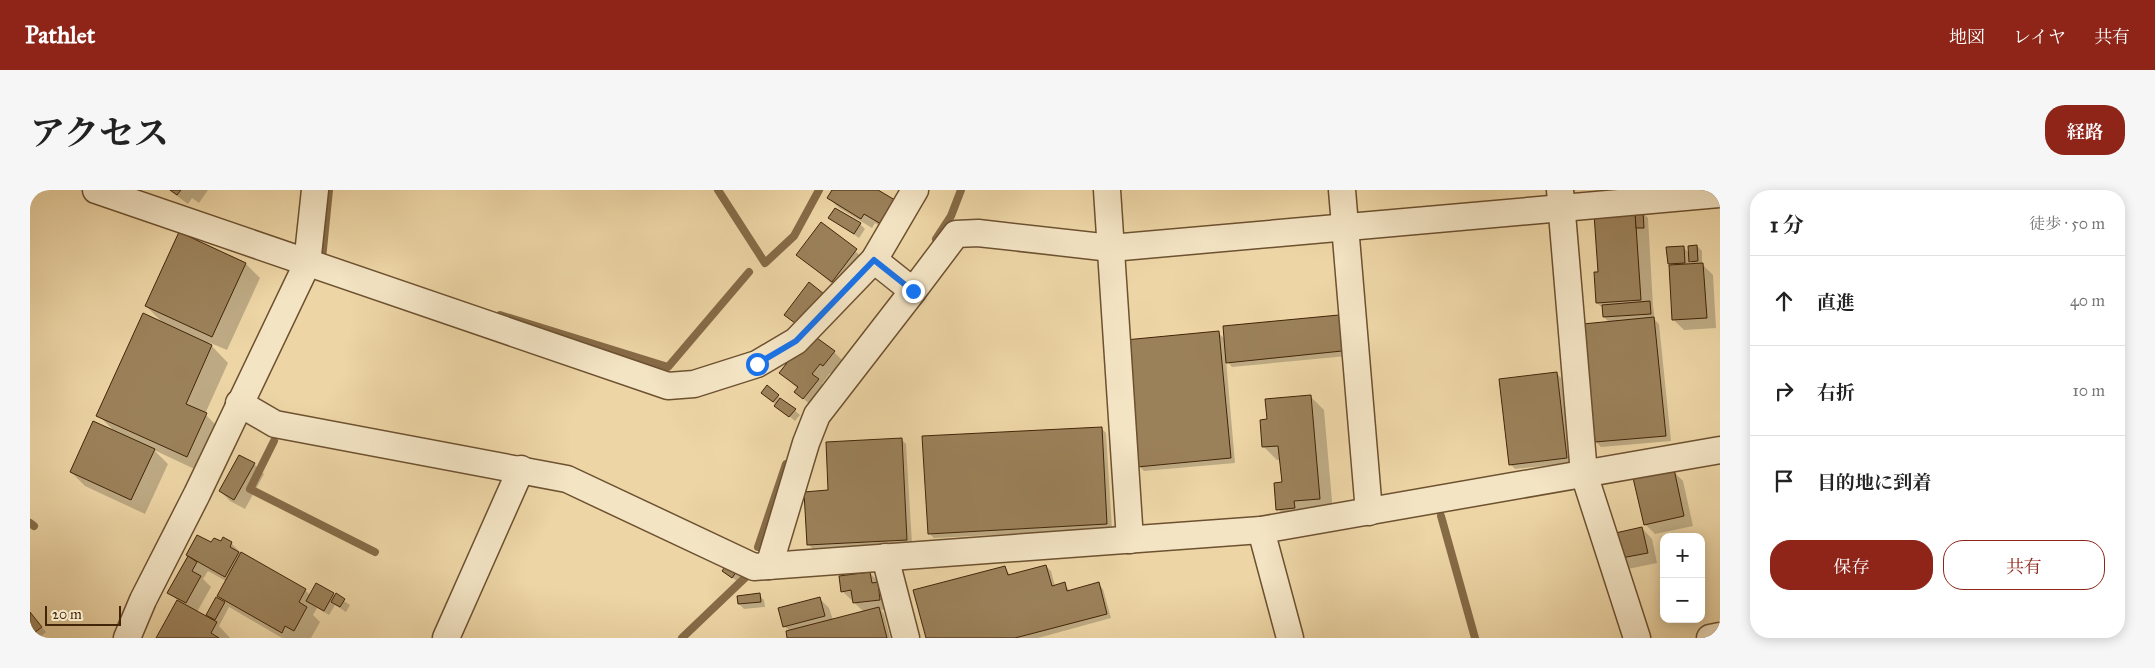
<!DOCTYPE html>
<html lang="ja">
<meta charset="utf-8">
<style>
body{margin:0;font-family:"IM FELL Great Primer","Noto Serif JP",serif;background:#f6f6f6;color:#222}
.controls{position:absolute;right:15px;bottom:15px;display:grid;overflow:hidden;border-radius:10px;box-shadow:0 2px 12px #0003}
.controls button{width:45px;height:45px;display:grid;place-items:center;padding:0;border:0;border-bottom:1px solid #e0e0e0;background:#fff;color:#222;font:25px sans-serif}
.scale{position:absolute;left:15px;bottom:12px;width:76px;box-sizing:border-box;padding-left:5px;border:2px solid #422509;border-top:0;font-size:14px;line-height:18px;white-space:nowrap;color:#422509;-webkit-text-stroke:4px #f3e4c4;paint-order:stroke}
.stop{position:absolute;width:15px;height:15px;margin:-11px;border:4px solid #1a73e8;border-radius:50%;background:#fff}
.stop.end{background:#1a73e8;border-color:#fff;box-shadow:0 1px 5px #0008}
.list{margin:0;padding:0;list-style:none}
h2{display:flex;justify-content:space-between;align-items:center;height:65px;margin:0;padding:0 20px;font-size:21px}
h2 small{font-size:16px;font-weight:400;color:#767676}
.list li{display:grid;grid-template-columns:32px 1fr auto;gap:15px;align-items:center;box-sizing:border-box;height:90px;padding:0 20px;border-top:1px solid #e0e0e0}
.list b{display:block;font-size:19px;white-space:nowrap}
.list em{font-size:16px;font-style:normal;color:#767676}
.actions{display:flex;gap:10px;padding:15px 20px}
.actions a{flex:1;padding:11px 0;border:1px solid #8f2418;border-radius:20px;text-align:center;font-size:18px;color:#8f2418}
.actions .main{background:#8f2418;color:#fff}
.icon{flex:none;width:28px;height:28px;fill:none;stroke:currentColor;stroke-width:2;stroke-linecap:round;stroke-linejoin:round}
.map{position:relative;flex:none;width:1690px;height:448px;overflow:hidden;border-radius:20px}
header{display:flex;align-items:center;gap:30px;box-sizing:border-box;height:70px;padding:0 25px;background:#8f2418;color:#fff}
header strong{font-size:24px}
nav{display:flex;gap:28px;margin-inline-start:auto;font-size:18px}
.intro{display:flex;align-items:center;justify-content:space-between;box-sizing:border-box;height:120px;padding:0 30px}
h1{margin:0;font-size:35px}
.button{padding:12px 22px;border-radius:20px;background:#8f2418;color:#fff;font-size:18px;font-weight:700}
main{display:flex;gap:30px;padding:0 30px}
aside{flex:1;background:#fff;border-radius:20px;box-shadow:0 2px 12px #0003}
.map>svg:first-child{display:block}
</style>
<header>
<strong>Pathlet</strong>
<nav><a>地図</a><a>レイヤ</a><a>共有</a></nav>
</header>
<div class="intro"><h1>アクセス</h1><a class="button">経路</a></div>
<main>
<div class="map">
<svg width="1690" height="448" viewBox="0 0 1690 448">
<rect width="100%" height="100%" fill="#edd5a5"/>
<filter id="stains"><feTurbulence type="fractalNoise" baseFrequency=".004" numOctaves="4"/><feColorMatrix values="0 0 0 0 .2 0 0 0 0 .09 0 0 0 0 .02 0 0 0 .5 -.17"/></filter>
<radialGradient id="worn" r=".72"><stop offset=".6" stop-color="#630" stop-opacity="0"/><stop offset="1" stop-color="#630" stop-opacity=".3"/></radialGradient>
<g fill="#0003" fill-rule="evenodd">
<path d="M139 0H178L169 13 162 8 158 14Z"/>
<path d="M803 0H846L861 43 845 33 842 38 809 18 799 8Z"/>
<path d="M1613 23 1618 28 1623 116 1625 130 1629 134 1641 251 1571 257 1566 252 1555 135 1580 133 1574 127V119L1567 113 1570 83Z"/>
<path d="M800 28 830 34 835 39 829 48Z"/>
<path d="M791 34 836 70 812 102 768 65Z"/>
<path d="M1667 56 1672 61V74L1683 85 1686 138 1654 140 1644 130 1640 77 1642 76 1639 73 1653 57 1660 64ZM1659 70 1664 75H1659Z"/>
<path d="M216 74 230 88 197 160 178 152 198 173 175 224 192 241 173 283 124 260 138 274 115 324 55 296 41 282 84 241 68 225 134 134 116 116Z"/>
<path d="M1308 127 1313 132 1317 166 1202 177 1196 170 1205 273 1114 281 1109 276 1188 143 1195 149Z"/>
<path d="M804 162 814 172 804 185 800 183 792 194 798 200 784 218 766 202 768 199 751 183Z"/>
<path d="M1526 183 1531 188 1541 273 1485 279 1480 274Z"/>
<path d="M748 206 770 225 765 231 738 208Z"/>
<path d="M1280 206 1294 220 1303 322 1262 333 1248 319 1253 293 1251 270H1247L1233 256 1239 230Z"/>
<path d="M1071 238 1076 243 1082 339 904 348 899 343Z"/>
<path d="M871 249 876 254 882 354 783 359 778 354 800 302Z"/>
<path d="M224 274 234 284 215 319 200 311 190 301Z"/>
<path d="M1643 281 1653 291 1663 336 1625 344 1615 334Z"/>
<path d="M1612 338 1622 349 1627 373 1598 379 1588 369Z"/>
<path d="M168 346 182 354 201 353 211 363 275 400 281 406 303 404 320 415 316 422 305 415 299 425 287 418 283 425 290 432 281 448H252L199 417 189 436 200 448H128L148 411 139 402ZM178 381 196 391 188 406 196 413 186 409 178 425 184 431 167 422 181 397 173 389Z"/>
<path d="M1016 376 1021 381 1025 396 1034 394 1040 401 1068 394 1073 399 1081 428 1008 448H897L975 377 980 385Z"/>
<path d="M707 382 712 387 708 392 699 385Z"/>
<path d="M840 383 850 393 859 419 851 420 854 424 860 448H759L760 441 754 436 789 408 799 418 803 430 834 422 812 401Z"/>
<path d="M729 405 734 410 735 417 714 419 709 414Z"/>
<path d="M0 423 16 442 9 448H0Z"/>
</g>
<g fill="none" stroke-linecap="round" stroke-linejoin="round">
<g stroke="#866b47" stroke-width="8">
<path d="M688 0 735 73 764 46 789 0"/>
<path d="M906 49 921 26 931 0"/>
<path d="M294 70 292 69 299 0"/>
<path d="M470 125 638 177 719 82"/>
<path d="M244 251 220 299 345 362"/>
<path d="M1411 326 1445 448"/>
<path d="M0 333 4 336"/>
<path d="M728 357 756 274"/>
<path d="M652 448 720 383"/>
</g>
</g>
<g fill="#9b815a" stroke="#422509">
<path d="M140 0H151L147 5Z"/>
<path d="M802 0H848L865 10 851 34 834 24 831 29 797 8Z"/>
<path d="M805 18 831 33 824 44 798 28Z"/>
<path d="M1605 21 1611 110 1566 113 1564 82H1568L1564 24Z"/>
<path d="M1613 21 1614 38H1606L1605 22Z"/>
<path d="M791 32 827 59 802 92 766 65Z"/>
<path d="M149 42 216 73 182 147 115 116Z"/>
<path d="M1667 55 1668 71 1659 72 1658 56Z"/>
<path d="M1654 56 1655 73 1638 74 1636 57Z"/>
<path d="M1673 73 1677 128 1642 130 1639 75Z"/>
<path d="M779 92 794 104 769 136 754 125Z"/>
<path d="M1620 111 1621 124 1573 127 1572 115Z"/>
<path d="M113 123 182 155 156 214 177 223 157 267 66 226Z"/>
<path d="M1309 125 1312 161 1196 173 1193 136Z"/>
<path d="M1624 127 1636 246 1565 252 1553 134Z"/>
<path d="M1189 141 1201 268 1107 277 1095 150Z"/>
<path d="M778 146 787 148 805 161 793 176 790 174 782 184 789 189 773 209 764 202 768 197 749 183Z"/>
<path d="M1527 182 1537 268 1479 275 1469 189Z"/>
<path d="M737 195 749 205 743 212 731 203Z"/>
<path d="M1281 205 1290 309 1264 311 1265 318 1246 320 1244 293 1252 292 1248 256 1232 257 1230 230 1237 229 1235 209Z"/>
<path d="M750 208 766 219 759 227 744 216Z"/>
<path d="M63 231 125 259 101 310 40 282Z"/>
<path d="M1072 237 1077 334 898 344 892 246Z"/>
<path d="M872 248 877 350 777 355 774 302 798 300 796 252Z"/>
<path d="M209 265 225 273 204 310 189 301Z"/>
<path d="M1644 279 1654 326 1614 335 1603 288Z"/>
<path d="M1612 337 1618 363 1586 369 1581 344Z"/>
<path d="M167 345 181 352 184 348 191 351 193 347 202 352 200 357 209 362 195 387 156 365Z"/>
<path d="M211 362 276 399 269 412 277 417 264 441 255 436 252 443 187 406Z"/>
<path d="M158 366 167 372 162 381 171 386 156 413 137 403Z"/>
<path d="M697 374 707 381 702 388 692 381Z"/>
<path d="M1016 375 1022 396 1035 392 1037 401 1069 392 1077 424 985 448H896L883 400 975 376 978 385Z"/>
<path d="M840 382 842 393 848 392 850 410 823 413 821 400 811 402 809 386Z"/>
<path d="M286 393 304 403 294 421 276 411Z"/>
<path d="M306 403 315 409 310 417 301 412Z"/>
<path d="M730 403 731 412 708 414 707 406Z"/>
<path d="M186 407 195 412 185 430 176 425Z"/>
<path d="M790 407 795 426 753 437 748 418Z"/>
<path d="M147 410 187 432 181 443 189 448H126Z"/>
<path d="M849 417 857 448H757L756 441Z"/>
<path d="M0 422 12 437 0 446Z"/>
</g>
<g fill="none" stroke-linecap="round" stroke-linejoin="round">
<defs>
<g id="street">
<path d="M66 0 638 196 664 194 727 174 766 151 844 70 885 0"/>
<path d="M1077 0 1100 350"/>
<path d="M1312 0 1339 322"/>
<path d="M1530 0 1554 284 1607 448"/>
<path d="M844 70 883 101 926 44 948 43 1081 58 1690 4"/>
<path d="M209 213 245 234 537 289 724 377 1231 340 1690 260"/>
<path d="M1231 340 1260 448"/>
<path d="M855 367 876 448"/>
<path d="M739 376 776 253 787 225 883 101"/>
<path d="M97 448 113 410 167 304 277 74 285 0"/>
<path d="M416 448 491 279"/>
<path d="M1680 448 1690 446"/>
</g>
</defs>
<use href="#street" stroke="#6d5130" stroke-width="29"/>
<use href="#street" stroke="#f3e4c4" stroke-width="26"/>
</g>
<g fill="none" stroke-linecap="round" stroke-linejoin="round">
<path stroke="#1a73e8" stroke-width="6" d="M727 174 766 151 844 70 883 101"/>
</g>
<rect width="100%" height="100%" filter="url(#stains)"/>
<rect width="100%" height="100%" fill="url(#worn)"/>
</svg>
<div class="controls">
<button>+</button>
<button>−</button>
</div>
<div class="scale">20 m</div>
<div class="stop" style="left:727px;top:174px"></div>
<div class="stop end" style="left:883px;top:101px"></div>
</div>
<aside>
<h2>1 分<small>徒歩 · 50 m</small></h2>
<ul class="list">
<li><svg class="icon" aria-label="ahead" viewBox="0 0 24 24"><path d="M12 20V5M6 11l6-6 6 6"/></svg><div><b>直進</b></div><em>40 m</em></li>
<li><svg class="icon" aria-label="right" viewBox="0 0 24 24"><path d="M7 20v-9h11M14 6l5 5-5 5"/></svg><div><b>右折</b></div><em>10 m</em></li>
<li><svg class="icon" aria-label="arrive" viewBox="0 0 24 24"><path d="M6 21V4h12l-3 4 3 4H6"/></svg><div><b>目的地に到着</b></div></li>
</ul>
<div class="actions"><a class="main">保存</a><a>共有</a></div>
</aside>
</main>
